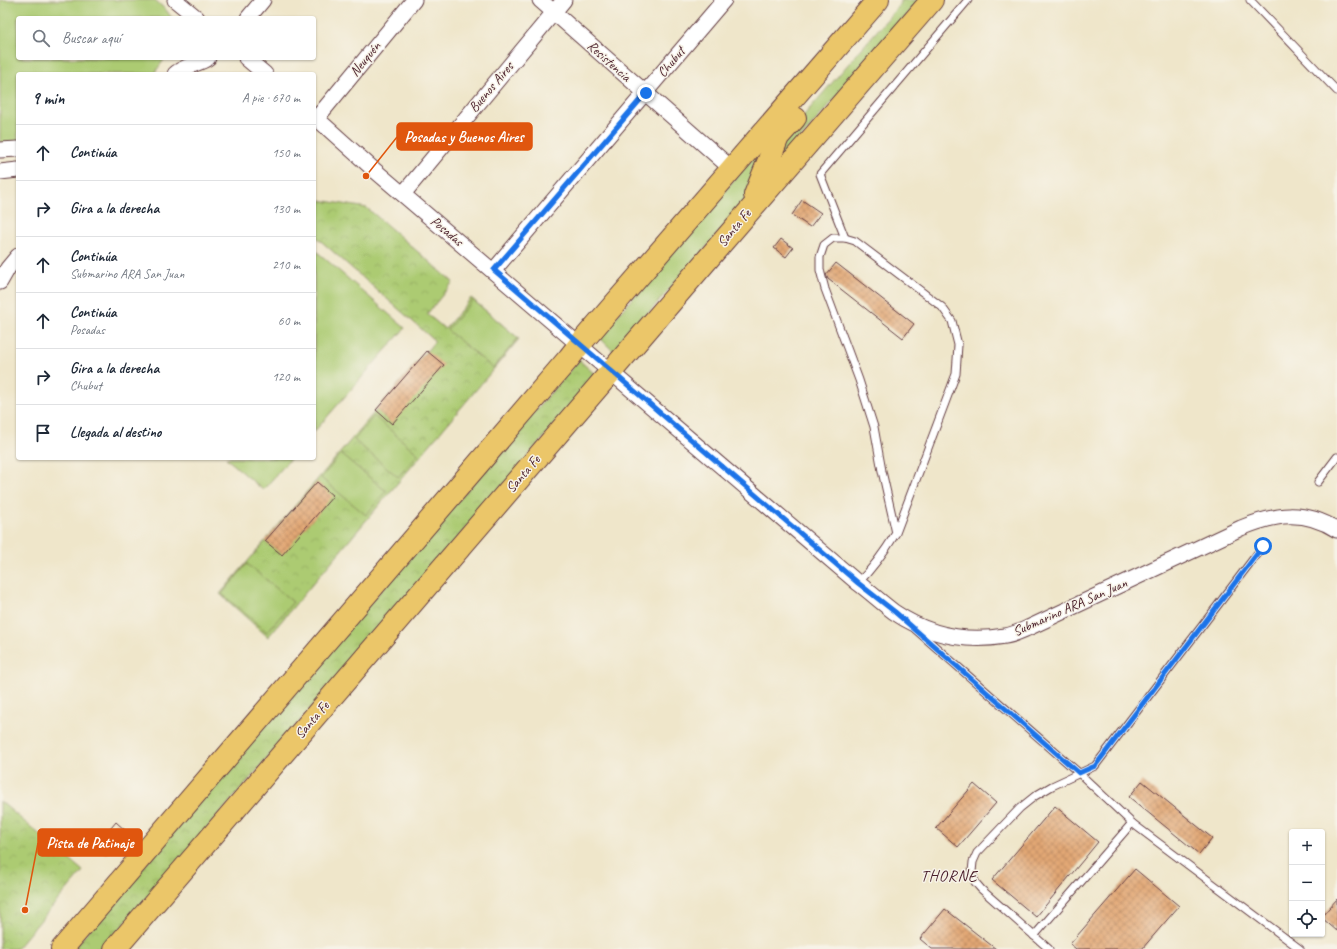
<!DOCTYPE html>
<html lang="es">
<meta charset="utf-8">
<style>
body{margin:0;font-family:Caveat,sans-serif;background:#f6f6f7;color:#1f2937}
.controls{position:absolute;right:12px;bottom:12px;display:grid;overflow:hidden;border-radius:4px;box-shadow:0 1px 3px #0004}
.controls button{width:36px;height:36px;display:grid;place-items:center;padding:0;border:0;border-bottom:1px solid #e0e1e3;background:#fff;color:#1f2937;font:20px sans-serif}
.stop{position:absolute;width:12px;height:12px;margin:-9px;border:3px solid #1a73e8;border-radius:50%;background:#fff}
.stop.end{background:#1a73e8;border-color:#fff;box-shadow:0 1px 4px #0008}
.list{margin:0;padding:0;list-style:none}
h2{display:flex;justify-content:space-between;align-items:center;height:52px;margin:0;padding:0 16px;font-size:17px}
h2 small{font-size:13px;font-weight:400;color:#747a83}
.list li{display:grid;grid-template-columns:26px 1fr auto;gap:12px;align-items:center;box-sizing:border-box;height:56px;padding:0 16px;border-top:1px solid #e0e1e3}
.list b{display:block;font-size:15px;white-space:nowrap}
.list p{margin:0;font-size:13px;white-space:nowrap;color:#747a83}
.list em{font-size:13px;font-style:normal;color:#747a83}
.icon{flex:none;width:22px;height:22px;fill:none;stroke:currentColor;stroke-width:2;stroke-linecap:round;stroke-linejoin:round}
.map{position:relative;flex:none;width:1337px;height:949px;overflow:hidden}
.search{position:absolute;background:#fff;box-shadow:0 1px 3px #0004;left:16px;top:16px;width:300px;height:44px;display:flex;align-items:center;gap:10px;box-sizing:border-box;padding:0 14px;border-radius:4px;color:#747a83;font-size:15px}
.panel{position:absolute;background:#fff;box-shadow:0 1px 3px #0004;left:16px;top:72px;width:300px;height:388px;border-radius:4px}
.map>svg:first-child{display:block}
</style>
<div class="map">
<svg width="1337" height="949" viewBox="0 0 1337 949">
<defs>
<pattern id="park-crowns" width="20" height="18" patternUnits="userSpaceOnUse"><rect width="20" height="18" fill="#accb72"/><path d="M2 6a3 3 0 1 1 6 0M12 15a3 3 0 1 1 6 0" fill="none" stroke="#96ae63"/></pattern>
<pattern id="building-cross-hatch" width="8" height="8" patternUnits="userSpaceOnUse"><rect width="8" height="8" fill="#e2a774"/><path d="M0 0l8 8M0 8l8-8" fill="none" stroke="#b9875f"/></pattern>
</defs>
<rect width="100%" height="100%" fill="#f7f3e8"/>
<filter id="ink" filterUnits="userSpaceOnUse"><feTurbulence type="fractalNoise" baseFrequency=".025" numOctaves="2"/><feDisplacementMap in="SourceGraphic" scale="8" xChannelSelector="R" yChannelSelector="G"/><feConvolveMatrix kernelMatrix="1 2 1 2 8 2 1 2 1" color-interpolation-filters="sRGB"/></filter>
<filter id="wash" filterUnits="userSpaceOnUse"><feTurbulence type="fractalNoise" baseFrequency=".012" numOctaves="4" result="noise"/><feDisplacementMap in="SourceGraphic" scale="16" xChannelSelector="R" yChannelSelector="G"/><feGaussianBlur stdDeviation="0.9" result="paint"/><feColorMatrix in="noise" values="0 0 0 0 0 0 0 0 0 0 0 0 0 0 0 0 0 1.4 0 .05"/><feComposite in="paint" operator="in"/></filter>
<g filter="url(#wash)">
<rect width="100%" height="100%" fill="#efe6ca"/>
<g fill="url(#park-crowns)" stroke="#7b754e">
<path d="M314 199 367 208 453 282 427 314 445 329 471 298 519 339 268 637 220 594 435 341 314 235Z"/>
<path d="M579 360 597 376 103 949H73Z"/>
<path d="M0 801 83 871 16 949H0Z"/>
</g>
<g fill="#accb72" stroke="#7b754e">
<path d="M0 0H155L166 10 172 18H18V58H165L154 74H18V142L0 143Z"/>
<path d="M901 0H920L768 176 780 143 901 3Z"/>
<path d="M762 147 747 201 614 352 599 337Z"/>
<path d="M314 249 405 328 314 432Z"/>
<path d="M473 300 518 338 493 368 447 330Z"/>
<path d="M374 416 418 454 398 477 354 440Z"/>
<path d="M341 454 386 491 366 515 321 478Z"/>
<path d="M226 458H291L263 490Z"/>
<path d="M247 564 293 602 267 632 222 594Z"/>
</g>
<g id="blocks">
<g fill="url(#building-cross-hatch)">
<path d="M802 200 821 213 810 227 792 215Z"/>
<path d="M781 239 793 248 786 257 774 248Z"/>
<path d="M836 263 914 324 903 338 828 279 826 275Z"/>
<path d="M427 351 444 365 392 424 376 410Z"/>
<path d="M317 482 333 496 282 555 265 541Z"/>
<path d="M1142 781 1212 838 1199 854 1129 797Z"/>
<path d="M974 784 996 803 958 847 936 828Z"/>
<path d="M1055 806 1098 842 1036 917 992 880Z"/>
<path d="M116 822 126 831 106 854 96 846Z"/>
<path d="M1135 869 1179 906 1142 949H1076L1070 944Z"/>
<path d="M1337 899V931L1322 918V916Z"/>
<path d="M945 909 996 949H932L920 939Z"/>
</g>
</g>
</g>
<g filter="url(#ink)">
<use href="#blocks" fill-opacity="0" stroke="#633d43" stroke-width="1"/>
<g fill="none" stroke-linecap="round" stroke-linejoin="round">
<defs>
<g id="lane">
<path d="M1250 0 1337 91"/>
<path d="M845 238 820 174 968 0"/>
<path d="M1318 482 1337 457"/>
<path d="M858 583C873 568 885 551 896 533L956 374 958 345 952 321 942 307 855 241 845 238H833L824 245 820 257V270L825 289 859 380 874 427 882 471 896 533"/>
<path d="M915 629 1079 773 1132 823 1300 949"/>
<path d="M1034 936 1132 823"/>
<path d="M1049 949 981 889 975 882 972 872 973 862 977 853 1020 808 1035 796 1052 786 1095 766 1263 546"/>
</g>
<g id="street">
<path d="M175 0 197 18"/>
<path d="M540 0 732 169"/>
<path d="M248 18 263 0"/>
<path d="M246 58 265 74"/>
<path d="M175 74C181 67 199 64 208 58"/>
<path d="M314 116 372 168 858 583C870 592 882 603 894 612 928 635 964 643 1005 636 1013 635 1021 631 1028 628L1241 528C1275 514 1304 509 1337 530"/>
<path d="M316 119 414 0"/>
<path d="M0 150 18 149"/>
<path d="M0 172 18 170"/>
<path d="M403 194 564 0"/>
<path d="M494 270 724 0"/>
<path d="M0 282 8 268 18 256"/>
</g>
<g id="primary">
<path d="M755 195 778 137 795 118"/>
<path d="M62 949 569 358 580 344 878 0"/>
<path d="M115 949C387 633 658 315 932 0"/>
</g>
</defs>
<use href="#lane" stroke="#633d43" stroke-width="9"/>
<use href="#street" stroke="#633d43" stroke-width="17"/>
<use href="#primary" stroke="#633d43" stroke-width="24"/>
<use href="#lane" stroke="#fff" stroke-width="7"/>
<use href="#street" stroke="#fff" stroke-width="15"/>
<use href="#primary" stroke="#ebc669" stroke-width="22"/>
</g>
</g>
<g fill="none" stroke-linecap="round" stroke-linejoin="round" filter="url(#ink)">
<path stroke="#1a73e8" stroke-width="5" d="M646 93 494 270 858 583 895 612 1079 773 1095 766 1263 546"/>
</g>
<g text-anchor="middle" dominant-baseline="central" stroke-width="3" stroke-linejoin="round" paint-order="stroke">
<g font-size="14" fill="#4a1f2b" stroke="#f7f3e8">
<text transform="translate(365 59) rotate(-51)">Neuquén</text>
<text transform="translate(609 61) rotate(42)">Resistencia</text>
<text transform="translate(671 62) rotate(-50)">Chubut</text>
<text transform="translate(491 87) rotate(-50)">Buenos Aires</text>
<text transform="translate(734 228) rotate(-50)">Santa Fe</text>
<text transform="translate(447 231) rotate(40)">Posadas</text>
<text transform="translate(523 474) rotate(-49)">Santa Fe</text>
<text transform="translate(1070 607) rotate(-24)">Submarino ARA San Juan</text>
<text transform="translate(312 720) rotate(-49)">Santa Fe</text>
</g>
<g font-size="16" letter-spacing="1" fill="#4a1f2b" stroke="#f7f3e8">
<text x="949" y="876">THORNE</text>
</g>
</g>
<path fill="none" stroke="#e0560e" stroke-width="1.5" d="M366 176L397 137M25 910L38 843"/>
<g fill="#e0560e" stroke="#f7f3e8" stroke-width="1.5">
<circle cx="366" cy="176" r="4"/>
<circle cx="25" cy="910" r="4"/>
</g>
<g fill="#e0560e" stroke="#e0560e" stroke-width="1.5">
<rect x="397" y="123" width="135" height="27" rx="4"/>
<rect x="38" y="829" width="104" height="27" rx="4"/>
</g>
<g font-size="15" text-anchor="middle" font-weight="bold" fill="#fff">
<text x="464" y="142">Posadas y Buenos Aires</text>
<text x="90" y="848">Pista de Patinaje</text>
</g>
</svg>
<div class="controls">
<button>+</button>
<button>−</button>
<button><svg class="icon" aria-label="locate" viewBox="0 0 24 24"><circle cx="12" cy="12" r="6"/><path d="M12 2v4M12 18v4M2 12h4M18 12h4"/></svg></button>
</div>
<div class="stop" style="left:1263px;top:546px"></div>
<div class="stop end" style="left:646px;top:93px"></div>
<div class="search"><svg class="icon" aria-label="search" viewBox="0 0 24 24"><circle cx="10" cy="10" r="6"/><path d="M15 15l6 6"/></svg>Buscar aquí</div>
<section class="panel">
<h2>9 min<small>A pie · 670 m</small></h2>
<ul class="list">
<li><svg class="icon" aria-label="ahead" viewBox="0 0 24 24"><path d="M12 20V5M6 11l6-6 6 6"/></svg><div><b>Continúa</b></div><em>150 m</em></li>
<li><svg class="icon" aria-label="right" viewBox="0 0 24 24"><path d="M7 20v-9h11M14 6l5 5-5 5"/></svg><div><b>Gira a la derecha</b></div><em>130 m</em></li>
<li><svg class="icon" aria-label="ahead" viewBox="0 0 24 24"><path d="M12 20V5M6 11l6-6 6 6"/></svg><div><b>Continúa</b><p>Submarino ARA San Juan</p></div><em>210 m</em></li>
<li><svg class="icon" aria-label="ahead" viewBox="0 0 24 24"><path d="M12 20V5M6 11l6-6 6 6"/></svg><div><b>Continúa</b><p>Posadas</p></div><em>60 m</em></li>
<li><svg class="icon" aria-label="right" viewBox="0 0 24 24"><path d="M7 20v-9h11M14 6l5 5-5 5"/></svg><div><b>Gira a la derecha</b><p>Chubut</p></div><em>120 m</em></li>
<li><svg class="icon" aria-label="arrive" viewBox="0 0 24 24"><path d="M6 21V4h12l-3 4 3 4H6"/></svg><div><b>Llegada al destino</b></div></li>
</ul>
</section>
</div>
